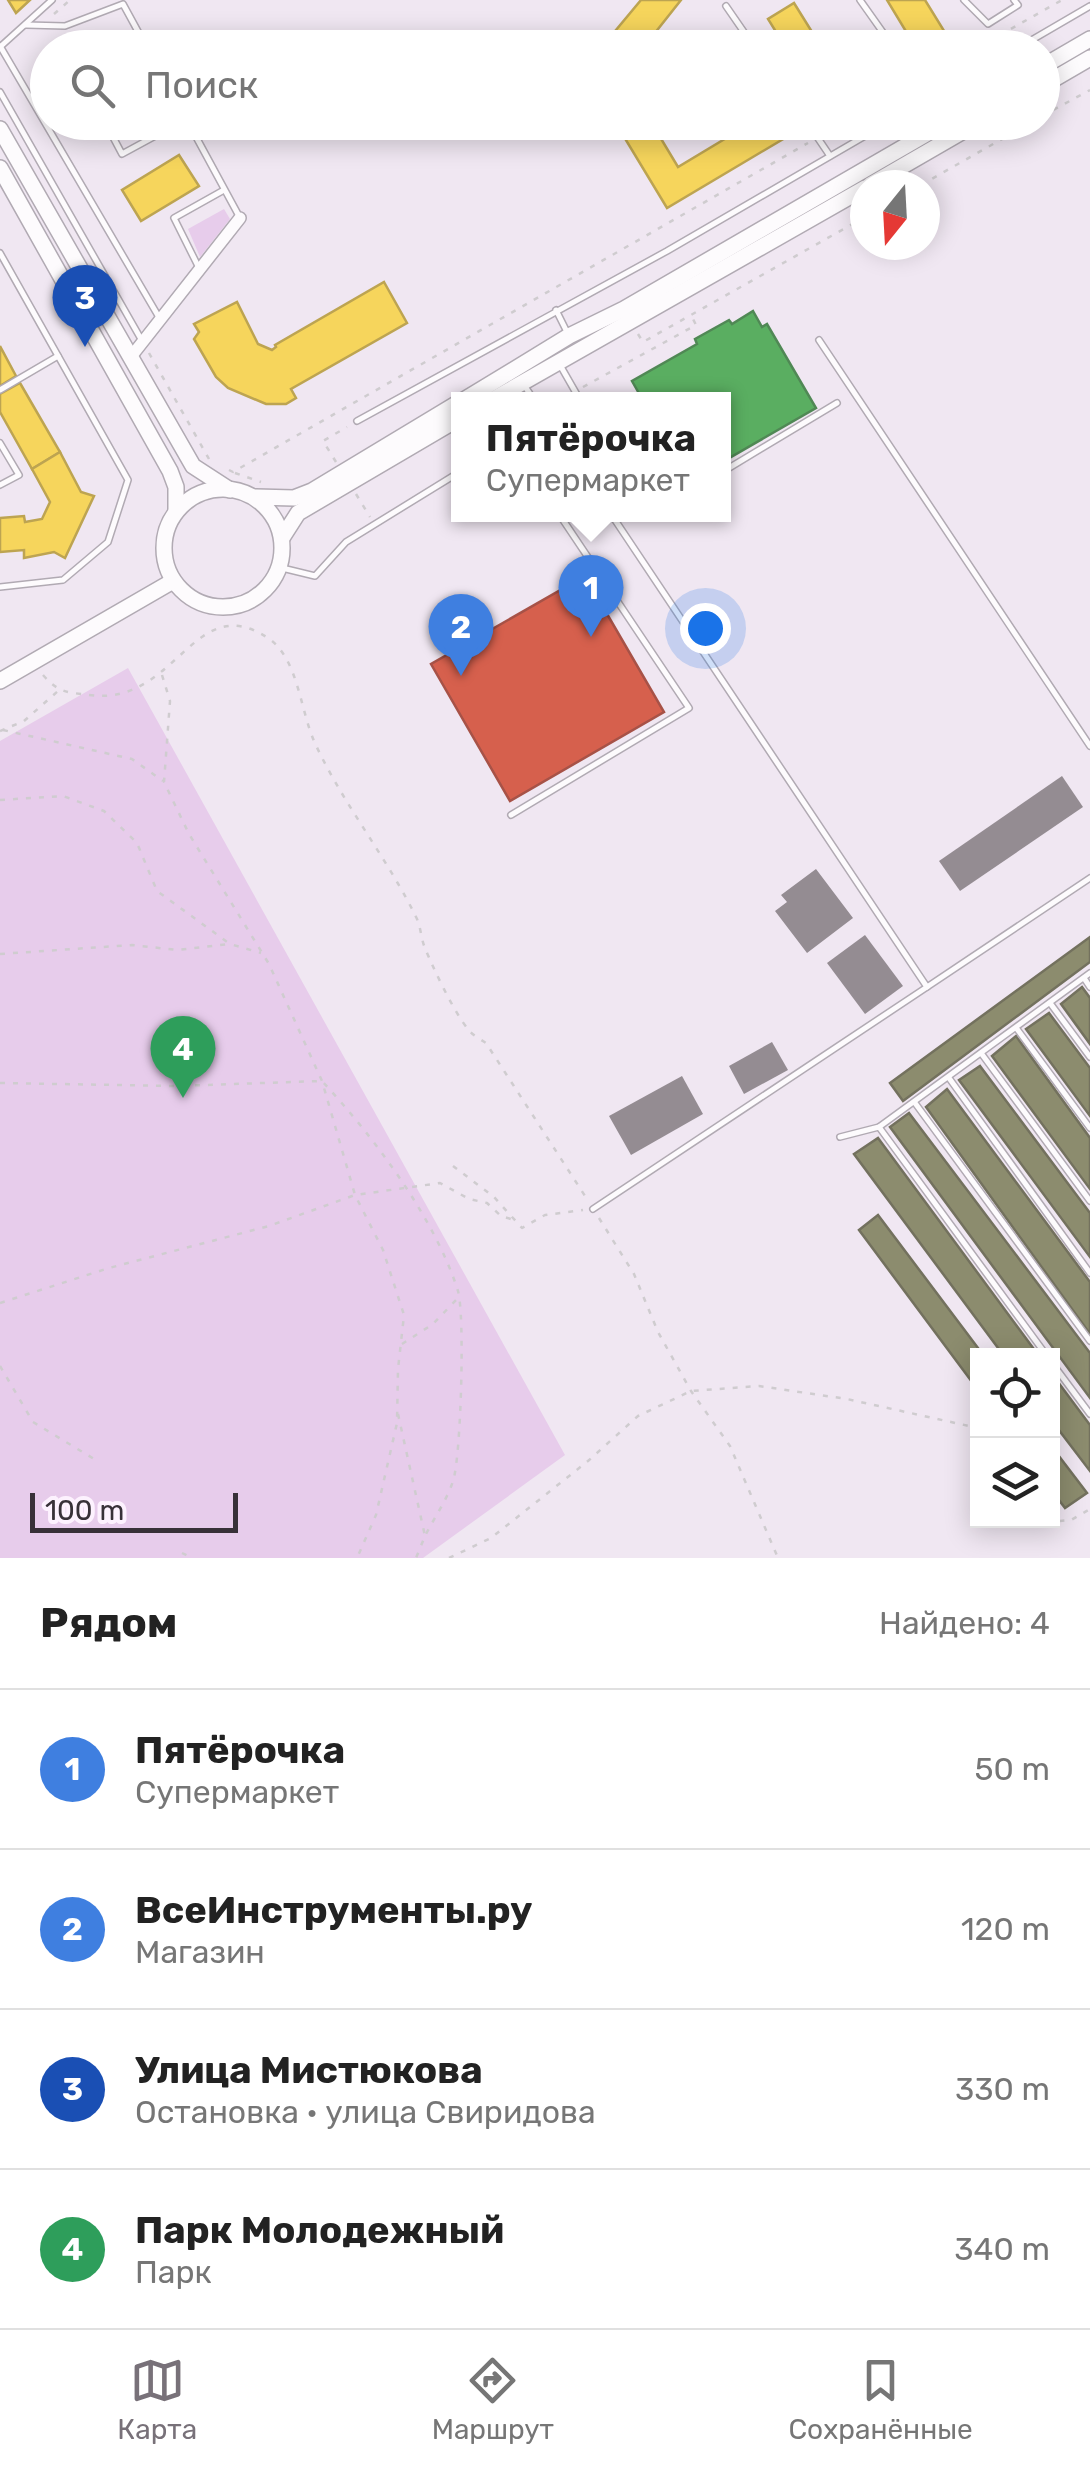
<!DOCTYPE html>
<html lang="ru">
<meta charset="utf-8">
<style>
body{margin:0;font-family:Rubik,sans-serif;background:#f2f2f2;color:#222}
.controls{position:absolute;right:30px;bottom:30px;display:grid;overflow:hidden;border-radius:0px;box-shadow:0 5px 25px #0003}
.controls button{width:90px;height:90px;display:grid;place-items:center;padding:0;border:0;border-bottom:2px solid #e0e0e0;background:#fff;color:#222;font:50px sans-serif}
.compass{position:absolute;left:850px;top:170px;width:90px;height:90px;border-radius:50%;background:#fff;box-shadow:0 5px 25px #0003;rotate:198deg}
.scale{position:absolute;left:30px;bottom:25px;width:208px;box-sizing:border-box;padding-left:10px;border:5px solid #383138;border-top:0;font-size:28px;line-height:35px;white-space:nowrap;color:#383138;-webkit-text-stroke:8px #fdf2fe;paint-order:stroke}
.you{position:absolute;left:705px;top:628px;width:35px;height:35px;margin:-25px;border:8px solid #fff;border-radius:50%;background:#1a73e8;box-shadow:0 0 0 15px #1a73e833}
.badge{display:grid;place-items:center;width:65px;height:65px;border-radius:50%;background:#787179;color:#fff;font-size:32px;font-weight:700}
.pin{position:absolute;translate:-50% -82px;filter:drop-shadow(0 2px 5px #0008)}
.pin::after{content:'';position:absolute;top:52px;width:35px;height:30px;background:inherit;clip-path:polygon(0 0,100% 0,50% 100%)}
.popup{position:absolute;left:451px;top:392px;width:280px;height:130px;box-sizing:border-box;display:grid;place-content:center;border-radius:0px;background:#fff;filter:drop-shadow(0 2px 8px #0005);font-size:32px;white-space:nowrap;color:#767676}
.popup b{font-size:38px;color:#222}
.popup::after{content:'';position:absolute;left:50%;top:100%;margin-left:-20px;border:20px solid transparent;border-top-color:#fff}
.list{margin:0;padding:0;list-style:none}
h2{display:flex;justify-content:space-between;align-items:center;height:130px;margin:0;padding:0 40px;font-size:42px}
h2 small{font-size:32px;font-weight:400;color:#767676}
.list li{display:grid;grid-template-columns:65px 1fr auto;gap:30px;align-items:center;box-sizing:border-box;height:160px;padding:0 40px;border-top:2px solid #e0e0e0}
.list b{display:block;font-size:38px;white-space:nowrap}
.list p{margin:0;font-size:32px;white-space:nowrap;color:#767676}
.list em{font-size:32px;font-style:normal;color:#767676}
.icon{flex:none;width:55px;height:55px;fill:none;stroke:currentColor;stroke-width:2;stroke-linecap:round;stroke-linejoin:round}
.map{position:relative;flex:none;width:1090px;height:1558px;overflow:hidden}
.search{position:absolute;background:#fff;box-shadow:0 5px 25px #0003;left:30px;right:30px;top:30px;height:110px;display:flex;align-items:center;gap:25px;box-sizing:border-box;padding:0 35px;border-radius:55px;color:#767676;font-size:38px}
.sheet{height:770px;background:#fff}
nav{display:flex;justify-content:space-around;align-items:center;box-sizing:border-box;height:140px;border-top:2px solid #e0e0e0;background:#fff;font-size:28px;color:#767676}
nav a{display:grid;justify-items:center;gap:5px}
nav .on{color:#787179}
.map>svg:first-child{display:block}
</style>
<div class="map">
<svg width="1090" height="1558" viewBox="0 0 1090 1558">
<rect width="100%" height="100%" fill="#f0e7f2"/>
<g fill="#e7cceb">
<path d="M224 209 230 219 200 257 188 229Z"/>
<path d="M128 668 565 1455 423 1558H0V741Z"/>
</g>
<g fill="#f6d55c" stroke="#bda451" stroke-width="2.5">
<path d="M8 0H30L16 13Z"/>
<path d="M641 0H681L643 48H601Z"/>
<path d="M887 0H925L946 34 923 48H916Z"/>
<path d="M794 3 822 48H786L768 19Z"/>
<path d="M109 32 118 48H84Z"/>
<path d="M615 122H651L678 167 753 122H789L795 132 667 208Z"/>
<path d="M179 155 199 186 141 221 122 190Z"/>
<path d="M384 282 407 323 291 389 296 398 286 404H266L228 388 216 377 194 339 199 332 194 324 237 302 258 344 272 350 276 347 275 345Z"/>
<path d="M0 346 16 376 0 386Z"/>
<path d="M20 383 60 452 32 469 0 412V394Z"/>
<path d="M60 452 81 492 94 496 65 558 54 552 24 558V550L0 552V518L24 516 25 522 42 519 50 502 32 469Z"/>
</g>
<path fill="#d6604d" stroke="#a75247" stroke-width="2.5" d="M585 576 664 712 510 801 431 664Z"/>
<path fill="#5aae61" stroke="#508855" stroke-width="2.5" d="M753 311 762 327 767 324 816 408 724 461V400H636L641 397 632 381 697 344 695 339 729 320 732 324Z"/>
<g fill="#8c8c6e" stroke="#73715e" stroke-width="2.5">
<path d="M1090 937V962L903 1101 890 1083Z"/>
<path d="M1082 987 1090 998V1044L1061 1004Z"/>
<path d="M1049 1013 1090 1068V1116L1026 1029Z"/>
<path d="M1016 1036 1090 1138V1189L992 1056Z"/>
<path d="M980 1066 1090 1213V1257L959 1080Z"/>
<path d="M947 1089 1090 1282V1334L926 1107Z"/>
<path d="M909 1113 1090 1353V1398L890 1127Z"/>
<path d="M878 1138 1039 1356H1004L854 1154Z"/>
<path d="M878 1215 984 1356H978V1390L859 1230Z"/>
<path d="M1052 1374 1090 1425V1471L1052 1421Z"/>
<path d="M1052 1447 1087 1493 1065 1508 1052 1491Z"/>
</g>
<g fill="#948c92">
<path d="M1062 776 1083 807 960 891 939 861Z"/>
<path d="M816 869 853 918 807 953 775 911 787 902 781 895Z"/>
<path d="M865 935 903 986 865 1014 827 963Z"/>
<path d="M772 1042 788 1070 744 1094 729 1066Z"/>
<path d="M682 1076 703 1114 631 1155 609 1116Z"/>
</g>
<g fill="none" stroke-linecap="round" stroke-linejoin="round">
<defs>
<g id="lane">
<path d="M860 0 894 48"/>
<path d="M964 0 988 24 1018 5 1014 0"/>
<path d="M726 6 755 48"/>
<path d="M26 25 65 26 123 4 147 48"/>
<path d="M0 46 160 319"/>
<path d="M0 47 52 0"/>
<path d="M1018 48 1090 6"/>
<path d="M0 92 141 339"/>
<path d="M105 122 122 154 181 122"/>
<path d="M188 122 239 216"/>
<path d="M807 122 830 156"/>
<path d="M0 253 128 480 108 542 63 580 0 587"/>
<path d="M198 266 174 218 224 190"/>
<path d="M556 310 568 334"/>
<path d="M819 340 1090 746"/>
<path d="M560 365 580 400"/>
<path d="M524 385 534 400"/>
<path d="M0 390 58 356"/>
<path d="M357 421 667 251 889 122"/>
<path d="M0 443 19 475 0 485"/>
<path d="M724 471 837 403"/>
<path d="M650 514H651"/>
<path d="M278 567 315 576 346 542 458 473"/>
<path d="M511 815 689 708 559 514"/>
<path d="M1084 978 1090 987"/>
<path d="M927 987 1090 878"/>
<path d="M1050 1003 1090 1057"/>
<path d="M1017 1029 1090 1128"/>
<path d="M981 1053 1090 1201"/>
<path d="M949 1078 1090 1273"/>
<path d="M915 1103 1090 1341"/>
<path d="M879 1127 1047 1356"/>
<path d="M840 1137 879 1127 1090 973"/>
<path d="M593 1209 927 987 611 514"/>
<path d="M1052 1363 1090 1414"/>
</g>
<path id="street" d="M130 358 240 218"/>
<g id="secondary">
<path d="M1042 67 1090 39"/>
<path d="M1042 86 1090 58"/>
<path d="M0 129 193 466 230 490"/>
<path d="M0 168 170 471 176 487V510"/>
<path d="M870 185 979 122"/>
<path d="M464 400 569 336 624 309 947 122"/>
<path d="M492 400 865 188"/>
<circle cx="223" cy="548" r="59"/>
<path d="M256 497 294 498 312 491 458 403"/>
<path d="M282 538 298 513 458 419"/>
<path d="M0 681 173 581"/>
</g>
</defs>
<use href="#lane" stroke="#b1aab3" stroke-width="8"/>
<use href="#street" stroke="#b1aab3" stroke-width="14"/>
<use href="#secondary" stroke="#b1aab3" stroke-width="18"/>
<g stroke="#cfcccf" stroke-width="2.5" stroke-dasharray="5 8" stroke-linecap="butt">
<path d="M54 14 70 0"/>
<path d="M977 48 1062 0"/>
<path d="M1042 116 1090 90"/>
<path d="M828 132 844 122"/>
<path d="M921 185 1032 122"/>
<path d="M638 334 643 342 865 217"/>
<path d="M149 353 209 459"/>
<path d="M583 387 696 325 691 315"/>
<path d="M336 462 323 441 347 427"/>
<path d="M229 470 233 472 808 143"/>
<path d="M235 473 261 482"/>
<path d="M356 494 370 517"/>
<path d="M43 675C59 693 66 692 89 695 177 707 193 588 268 638 298 658 300 709 314 741 342 803 387 857 417 919 421 928 421 939 425 948 433 968 455 1014 468 1029 472 1035 480 1039 486 1043L587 1199"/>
<path d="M162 675 170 701 164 782 189 834 269 964 322 1081 355 1195 383 1250 404 1315 398 1369 397 1423 376 1515 357 1558"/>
<path d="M3 730 132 759 163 781"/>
<path d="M0 731 24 721 58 691"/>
<path d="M0 800 63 796 104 811 137 843 157 891 230 944 261 953"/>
<path d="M0 954 132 945 177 950 229 944"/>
<path d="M0 1083 175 1086 322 1081C373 1136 435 1218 458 1291 465 1315 461 1458 453 1481 447 1500 434 1518 425 1536"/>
<path d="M453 1166 494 1197 522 1228 545 1215 583 1210"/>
<path d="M599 1218 634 1274 658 1332 691 1391 730 1446 778 1558"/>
<path d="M0 1303 109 1268 269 1226 355 1195 440 1183 469 1199 487 1203 501 1216 514 1220"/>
<path d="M402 1344 433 1324 457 1299"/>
<path d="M0 1366 33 1422 99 1462"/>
<path d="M398 1414 425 1536 416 1558"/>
<path d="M1052 1510 1060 1521 1071 1520 1090 1509"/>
<path d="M182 1553 192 1558"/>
<path d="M449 1558 491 1538 588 1461 638 1416 691 1391 759 1386 847 1399 978 1428"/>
</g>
<use href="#lane" stroke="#fdfbfd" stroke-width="5"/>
<use href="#street" stroke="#fdfbfd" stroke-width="11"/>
<use href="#secondary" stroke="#fdfbfd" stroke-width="15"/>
</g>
</svg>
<div class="controls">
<button><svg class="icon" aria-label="locate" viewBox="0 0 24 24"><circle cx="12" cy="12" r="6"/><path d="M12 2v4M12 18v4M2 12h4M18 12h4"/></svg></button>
<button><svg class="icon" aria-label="layers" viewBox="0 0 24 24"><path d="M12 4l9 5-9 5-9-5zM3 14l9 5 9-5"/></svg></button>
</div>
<svg class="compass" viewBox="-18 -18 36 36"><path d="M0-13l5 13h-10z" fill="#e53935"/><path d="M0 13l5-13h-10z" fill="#767676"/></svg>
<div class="scale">100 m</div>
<div class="you"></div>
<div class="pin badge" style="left:591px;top:637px;background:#3f7fe0">1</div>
<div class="popup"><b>Пятёрочка</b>Супермаркет</div>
<div class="pin badge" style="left:461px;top:676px;background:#3f7fe0">2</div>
<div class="pin badge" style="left:85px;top:347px;background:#1a4fb4">3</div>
<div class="pin badge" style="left:183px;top:1098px;background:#2e9e5b">4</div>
<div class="search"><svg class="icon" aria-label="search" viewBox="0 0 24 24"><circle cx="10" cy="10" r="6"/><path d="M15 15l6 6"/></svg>Поиск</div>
</div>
<section class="sheet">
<h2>Рядом<small>Найдено: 4</small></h2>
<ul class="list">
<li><span class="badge" style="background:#3f7fe0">1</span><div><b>Пятёрочка</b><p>Супермаркет</p></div><em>50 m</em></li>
<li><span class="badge" style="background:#3f7fe0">2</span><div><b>ВсеИнструменты.ру</b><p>Магазин</p></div><em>120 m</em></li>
<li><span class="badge" style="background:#1a4fb4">3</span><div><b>Улица Мистюкова</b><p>Остановка · улица Свиридова</p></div><em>330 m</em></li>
<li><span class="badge" style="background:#2e9e5b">4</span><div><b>Парк Молодежный</b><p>Парк</p></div><em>340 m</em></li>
</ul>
</section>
<nav>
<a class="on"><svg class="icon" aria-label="map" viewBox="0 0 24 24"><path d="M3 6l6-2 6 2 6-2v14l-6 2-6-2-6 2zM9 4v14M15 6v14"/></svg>Карта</a>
<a><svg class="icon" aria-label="directions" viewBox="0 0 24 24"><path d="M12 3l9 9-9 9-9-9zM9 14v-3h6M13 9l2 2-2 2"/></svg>Маршрут</a>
<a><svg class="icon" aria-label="saved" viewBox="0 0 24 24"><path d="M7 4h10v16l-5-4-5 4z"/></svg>Сохранённые</a>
</nav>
